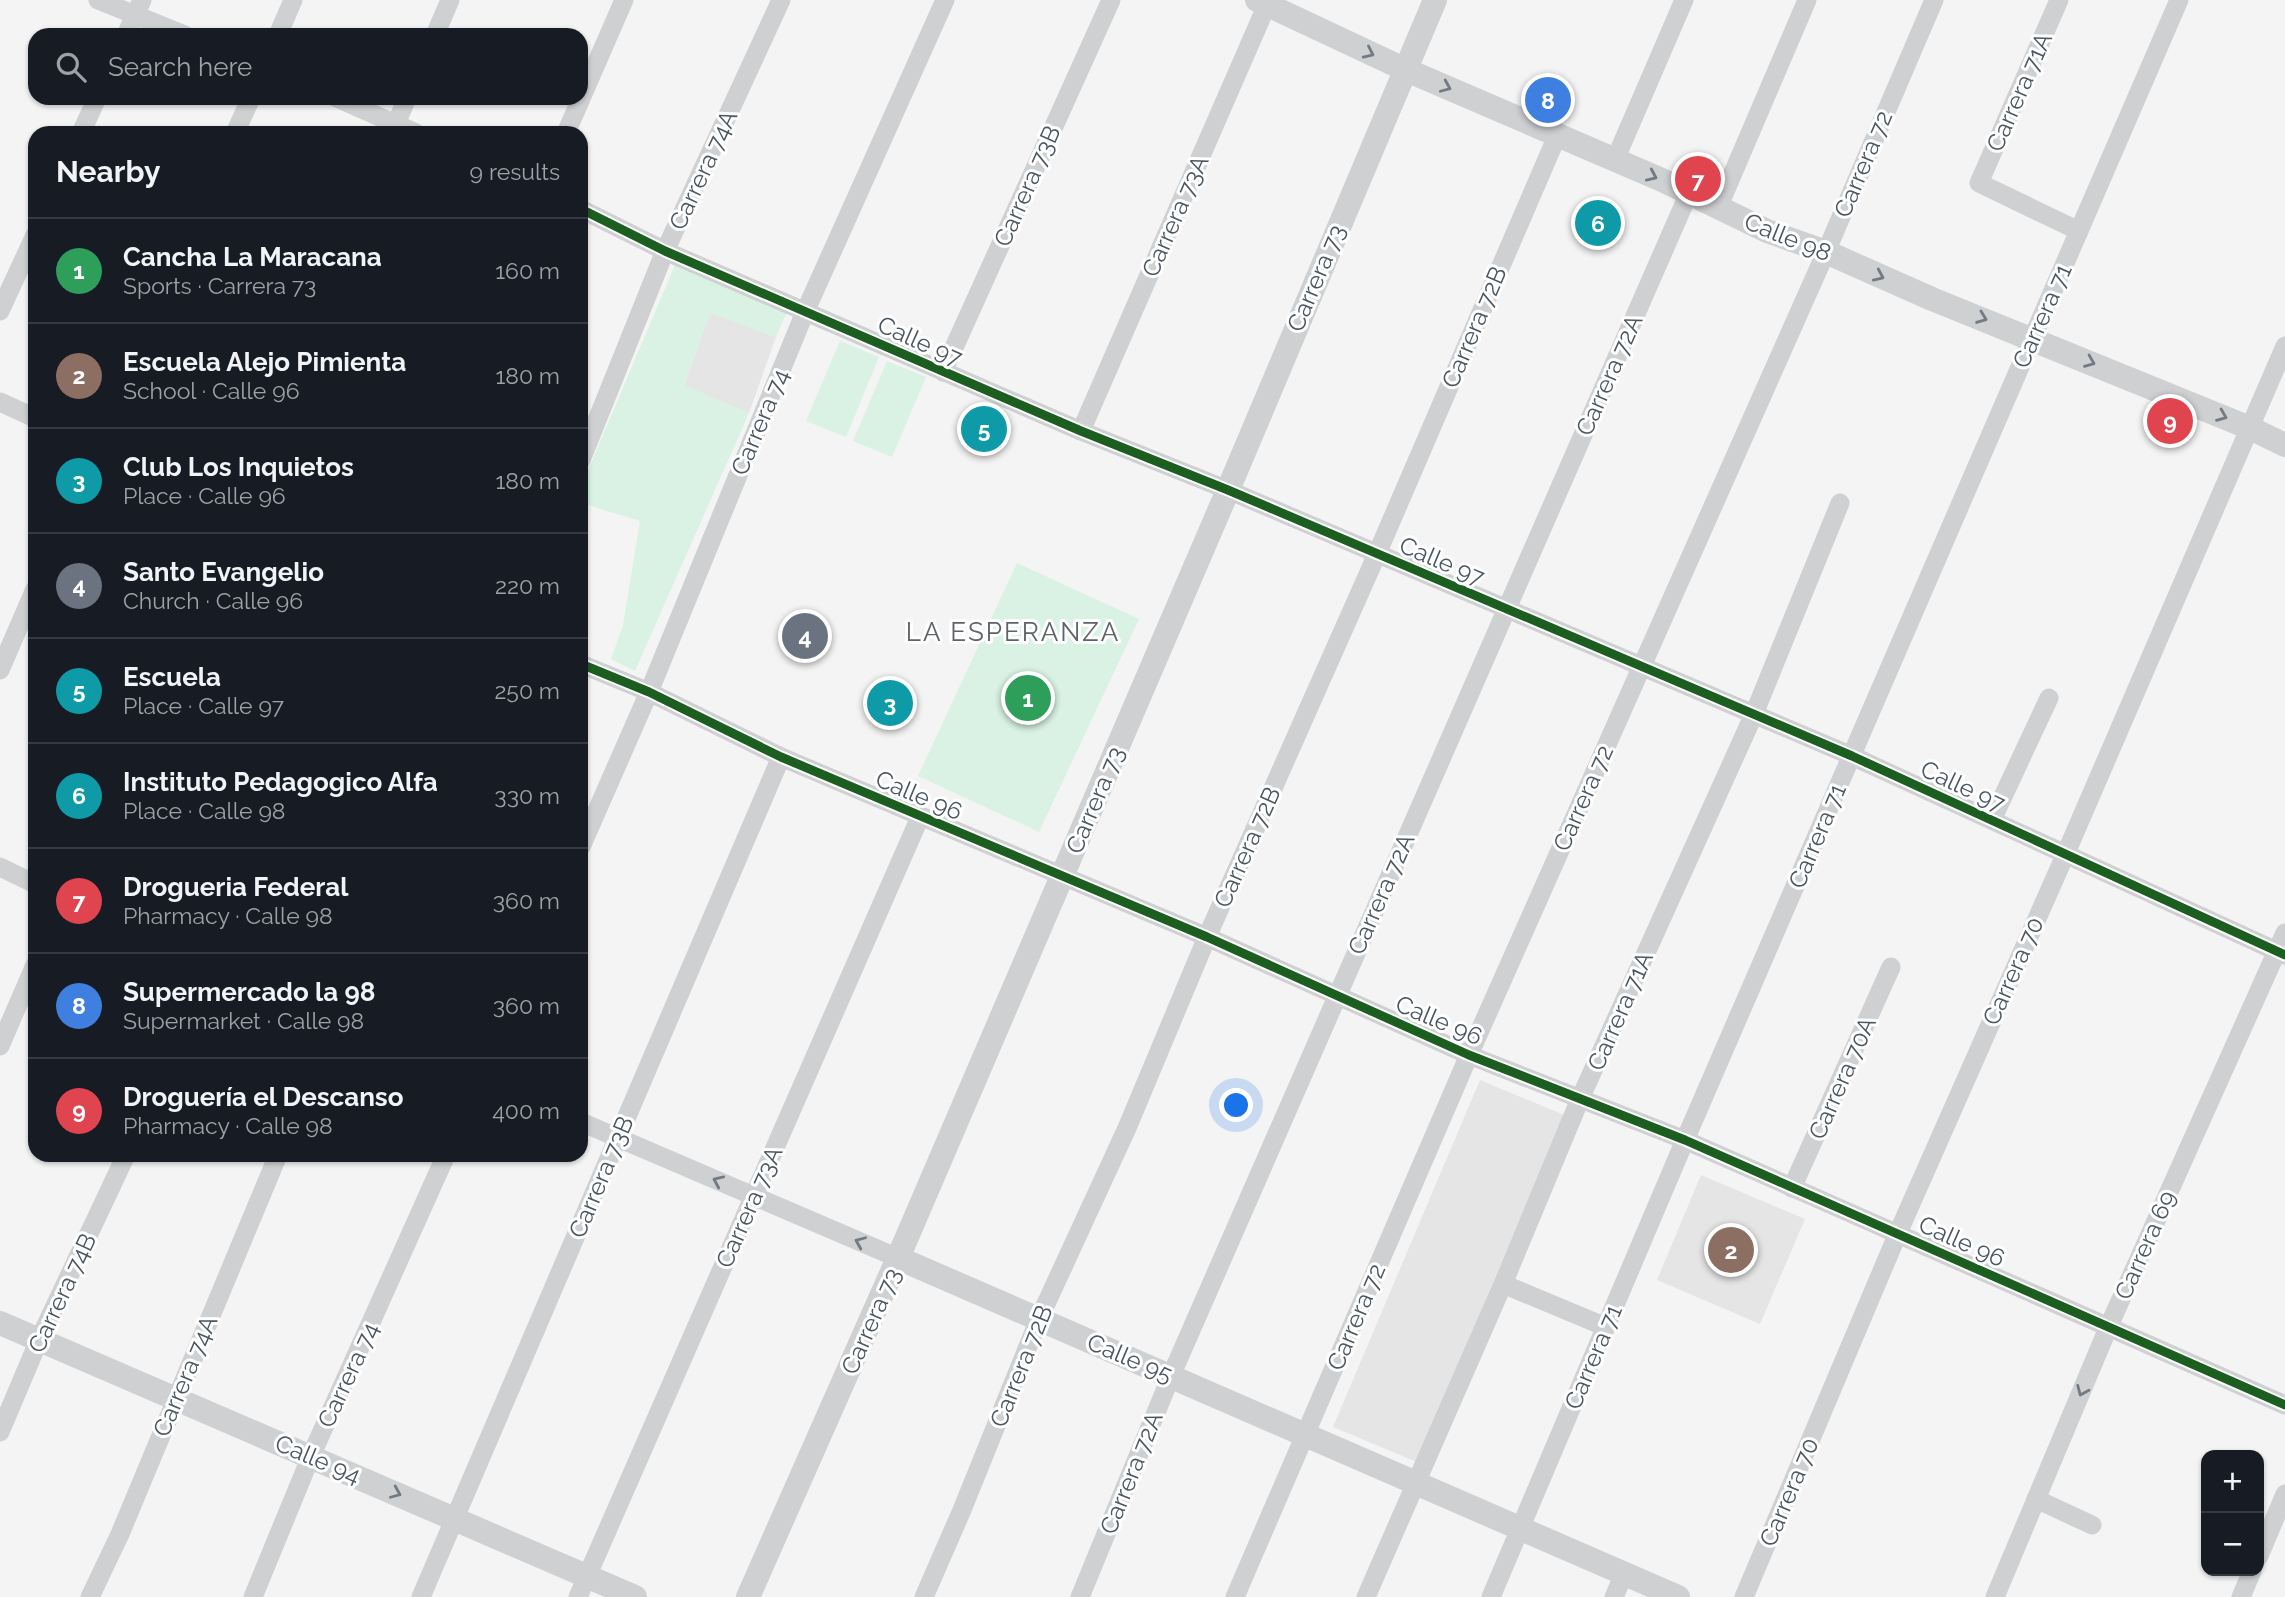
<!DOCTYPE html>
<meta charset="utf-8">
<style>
body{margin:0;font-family:Raleway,sans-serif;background:#242831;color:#f1f3f6}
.controls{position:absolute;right:21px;bottom:21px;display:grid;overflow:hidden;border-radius:14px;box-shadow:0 2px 5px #0004}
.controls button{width:63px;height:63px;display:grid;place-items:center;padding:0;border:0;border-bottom:2px solid #363941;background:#171b24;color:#f1f3f6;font:35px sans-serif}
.you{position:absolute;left:1237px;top:1106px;width:24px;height:24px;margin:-18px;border:5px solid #fff;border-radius:50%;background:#1a73e8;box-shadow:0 0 0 10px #1a73e833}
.badge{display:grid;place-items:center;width:46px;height:46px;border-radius:50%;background:#2563eb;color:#fff;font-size:23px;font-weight:700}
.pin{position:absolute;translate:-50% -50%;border:4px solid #fff;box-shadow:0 2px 7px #0006}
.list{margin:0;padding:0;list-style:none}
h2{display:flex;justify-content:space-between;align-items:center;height:91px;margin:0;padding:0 28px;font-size:30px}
h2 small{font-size:23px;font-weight:400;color:#9ea1a6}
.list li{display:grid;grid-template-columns:46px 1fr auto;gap:21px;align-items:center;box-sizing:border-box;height:105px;padding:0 28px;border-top:2px solid #363941}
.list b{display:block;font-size:26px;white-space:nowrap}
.list p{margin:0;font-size:23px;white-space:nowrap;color:#9ea1a6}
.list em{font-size:23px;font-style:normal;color:#9ea1a6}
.icon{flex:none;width:38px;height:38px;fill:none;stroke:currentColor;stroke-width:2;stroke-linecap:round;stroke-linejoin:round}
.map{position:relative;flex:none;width:2285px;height:1597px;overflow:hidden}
.search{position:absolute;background:#171b24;box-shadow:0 2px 5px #0004;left:28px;top:28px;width:560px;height:77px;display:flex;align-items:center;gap:18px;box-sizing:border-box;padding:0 24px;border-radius:21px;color:#9ea1a6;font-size:26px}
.panel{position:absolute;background:#171b24;box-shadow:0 2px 5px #0004;left:28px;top:126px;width:560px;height:1036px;border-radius:21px}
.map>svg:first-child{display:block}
</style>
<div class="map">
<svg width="2285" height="1597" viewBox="0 0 2285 1597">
<rect width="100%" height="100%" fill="#f4f4f4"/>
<g fill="#e6e5e6">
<path d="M710 312 776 337 749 413 684 386Z"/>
<path d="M1480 1080 1564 1115 1417 1462 1333 1427Z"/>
<path d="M1701 1175 1805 1219 1760 1324 1657 1280Z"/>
</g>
<g fill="#d9f2e3">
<path d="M675 265 787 312 776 337 710 313 684 385 749 413 635 671 611 659 623 625 640 521 581 503V487Z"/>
<path d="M840 341 879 357 846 437 806 421Z"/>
<path d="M887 361 926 377 892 457 853 441Z"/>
<path d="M1017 563 1139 619 1039 832 918 776Z"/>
</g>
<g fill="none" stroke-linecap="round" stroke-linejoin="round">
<g stroke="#ced0d2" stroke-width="19">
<path d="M98 0 185 35"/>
<path d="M2059 0 1979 183 2079 231"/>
<path d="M126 35 142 0"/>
<path d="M278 35 293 0"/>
<path d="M435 35 450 0"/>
<path d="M337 98 416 133"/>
<path d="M81 133 97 98"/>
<path d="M235 133 251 98"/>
<path d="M392 133 407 98"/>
<path d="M566 133 624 0"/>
<path d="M1615 160 1684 0"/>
<path d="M1718 208 1807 0"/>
<path d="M581 209 665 251 1081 431 1228 490 1852 756 2285 955"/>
<path d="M0 311 35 235"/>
<path d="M943 372 1111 0"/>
<path d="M0 402 35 418"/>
<path d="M1081 431 1269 0"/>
<path d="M581 460 665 251 781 0"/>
<path d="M581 664 649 692 781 757 1207 937 1469 1055 1685 1140 2285 1405"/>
<path d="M0 670 35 589"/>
<path d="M1992 820 2049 698"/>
<path d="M581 847 649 692 805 312 945 0"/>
<path d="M0 867 35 884"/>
<path d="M0 1046 35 965"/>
<path d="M581 1122 898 1258"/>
<path d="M1792 1188 1891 967"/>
<path d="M1503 1284 1606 1327"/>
<path d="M0 1432 39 1340 126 1155"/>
<path d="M2036 1499 2092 1525"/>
<path d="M2259 1556 2285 1494"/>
<path d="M90 1597 120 1534 278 1155"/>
<path d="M253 1597 311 1456 446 1155"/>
<path d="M421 1597 781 757"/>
<path d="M578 1597 920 817"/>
<path d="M924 1597 962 1510 1039 1319 1127 1128 1207 937 1377 554 1557 136"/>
<path d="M1080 1597 1171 1376 1688 195"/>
<path d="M1235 1597 1469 1055 1826 252 1934 0"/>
<path d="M1366 1597 1503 1284 1580 1099 1754 714 1840 503"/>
<path d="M1491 1597 1685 1140 2179 0"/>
<path d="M1614 1597 1624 1574"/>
<path d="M1744 1597 1898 1233 2066 853 2285 346"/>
<path d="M1995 1597 2108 1328 2285 933"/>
<path d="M2241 1597 2252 1571"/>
</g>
<g stroke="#ced0d2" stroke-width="24">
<path d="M1257 0 1404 69 1662 180 1767 231 1826 252 1932 299 2250 428 2285 445"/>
<path d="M898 1258 1678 1597"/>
<path d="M0 1323 635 1597"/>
<path d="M748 1597 898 1258 1228 490 1435 0"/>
</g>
<defs>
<g id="cycleway">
<path d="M581 209 665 251 1081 431 1228 490 1852 756 2285 955"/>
<path d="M581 664 649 692 781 757 1207 937 1469 1055 1685 1140 2285 1405"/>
</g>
</defs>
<use href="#cycleway" stroke="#fff" stroke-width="13"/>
<use href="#cycleway" stroke="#1b5e20" stroke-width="9"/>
</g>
<defs><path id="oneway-chevron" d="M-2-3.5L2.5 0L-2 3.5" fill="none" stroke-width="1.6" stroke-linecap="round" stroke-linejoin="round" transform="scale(1.75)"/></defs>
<g stroke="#727b83">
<use href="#oneway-chevron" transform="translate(1369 53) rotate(25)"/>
<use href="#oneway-chevron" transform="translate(1446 87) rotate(23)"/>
<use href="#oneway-chevron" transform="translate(1652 176) rotate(24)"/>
<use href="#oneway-chevron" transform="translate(1879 276) rotate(24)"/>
<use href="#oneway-chevron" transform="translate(1982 318) rotate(21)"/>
<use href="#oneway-chevron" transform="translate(2090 362) rotate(22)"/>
<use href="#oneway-chevron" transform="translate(2222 416) rotate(22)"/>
<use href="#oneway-chevron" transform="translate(718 1181) rotate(-156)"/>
<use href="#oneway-chevron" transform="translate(860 1242) rotate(-157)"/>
<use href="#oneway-chevron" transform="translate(2082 1391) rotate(113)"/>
<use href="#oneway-chevron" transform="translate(396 1493) rotate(23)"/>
</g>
<g text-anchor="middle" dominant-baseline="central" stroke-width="6" stroke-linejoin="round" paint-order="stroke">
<g font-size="24" fill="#4a5661" stroke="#fff">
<text transform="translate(2019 92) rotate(-66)">Carrera 71A</text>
<text transform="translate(1863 164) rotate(-67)">Carrera 72</text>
<text transform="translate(703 170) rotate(-65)">Carrera 74A</text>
<text transform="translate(1027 186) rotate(-66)">Carrera 73B</text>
<text transform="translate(1175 216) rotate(-66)">Carrera 73A</text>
<text transform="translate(1788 237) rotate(22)">Calle 98</text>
<text transform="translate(1316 278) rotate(-67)">Carrera 73</text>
<text transform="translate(2042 316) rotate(-66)">Carrera 71</text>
<text transform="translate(1474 327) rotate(-67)">Carrera 72B</text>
<text transform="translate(920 341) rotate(24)">Calle 97</text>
<text transform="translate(1609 375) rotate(-66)">Carrera 72A</text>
<text transform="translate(760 422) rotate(-67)">Carrera 74</text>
<text transform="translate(1442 561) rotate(23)">Calle 97</text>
<text transform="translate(1963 786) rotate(25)">Calle 97</text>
<text transform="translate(919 795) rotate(23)">Calle 96</text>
<text transform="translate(1583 798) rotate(-66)">Carrera 72</text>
<text transform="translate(1095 800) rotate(-67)">Carrera 73</text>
<text transform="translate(1817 836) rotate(-67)">Carrera 71</text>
<text transform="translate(1247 847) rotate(-66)">Carrera 72B</text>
<text transform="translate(1381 894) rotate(-66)">Carrera 72A</text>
<text transform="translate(2013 971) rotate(-66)">Carrera 70</text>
<text transform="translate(1620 1011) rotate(-66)">Carrera 71A</text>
<text transform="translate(1439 1020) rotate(23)">Calle 96</text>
<text transform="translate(1842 1078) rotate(-66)">Carrera 70A</text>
<text transform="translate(601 1177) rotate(-67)">Carrera 73B</text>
<text transform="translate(749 1207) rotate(-66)">Carrera 73A</text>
<text transform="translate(1962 1241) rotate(24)">Calle 96</text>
<text transform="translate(2145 1245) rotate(-66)">Carrera 69</text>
<text transform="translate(62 1293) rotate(-65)">Carrera 74B</text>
<text transform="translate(1356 1317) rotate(-67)">Carrera 72</text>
<text transform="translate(871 1321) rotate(-66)">Carrera 73</text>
<text transform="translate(1593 1357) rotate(-67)">Carrera 71</text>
<text transform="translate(1130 1358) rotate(23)">Calle 95</text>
<text transform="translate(1021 1366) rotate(-68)">Carrera 72B</text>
<text transform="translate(348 1375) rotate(-65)">Carrera 74</text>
<text transform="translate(185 1376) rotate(-67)">Carrera 74A</text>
<text transform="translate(318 1459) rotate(23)">Calle 94</text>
<text transform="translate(1131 1473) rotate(-68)">Carrera 72A</text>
<text transform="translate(1789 1492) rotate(-67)">Carrera 70</text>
</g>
<g font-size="26" letter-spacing="2" fill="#5f6368" stroke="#fff">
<text x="1013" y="632">LA ESPERANZA</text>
</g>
</g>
</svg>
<div class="controls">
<button>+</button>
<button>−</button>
</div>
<div class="you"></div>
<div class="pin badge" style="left:1028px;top:698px;background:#2e9e5b">1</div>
<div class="pin badge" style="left:1731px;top:1250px;background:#8d6e63">2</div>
<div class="pin badge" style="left:890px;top:703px;background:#0f9aa8">3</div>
<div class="pin badge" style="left:805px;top:636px;background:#6b7280">4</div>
<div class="pin badge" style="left:984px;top:429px;background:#0f9aa8">5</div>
<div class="pin badge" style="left:1598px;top:223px;background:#0f9aa8">6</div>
<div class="pin badge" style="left:1698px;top:179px;background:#e0444e">7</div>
<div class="pin badge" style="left:1548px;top:100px;background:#3f7fe0">8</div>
<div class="pin badge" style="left:2170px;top:421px;background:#e0444e">9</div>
<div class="search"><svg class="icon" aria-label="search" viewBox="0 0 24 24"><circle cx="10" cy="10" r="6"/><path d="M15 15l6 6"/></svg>Search here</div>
<section class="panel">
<h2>Nearby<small>9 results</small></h2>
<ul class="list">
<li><span class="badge" style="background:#2e9e5b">1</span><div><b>Cancha La Maracana</b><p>Sports · Carrera 73</p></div><em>160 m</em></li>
<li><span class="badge" style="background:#8d6e63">2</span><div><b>Escuela Alejo Pimienta</b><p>School · Calle 96</p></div><em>180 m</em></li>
<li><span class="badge" style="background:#0f9aa8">3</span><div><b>Club Los Inquietos</b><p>Place · Calle 96</p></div><em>180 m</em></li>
<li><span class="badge" style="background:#6b7280">4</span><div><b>Santo Evangelio</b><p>Church · Calle 96</p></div><em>220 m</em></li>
<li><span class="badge" style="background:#0f9aa8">5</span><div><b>Escuela</b><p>Place · Calle 97</p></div><em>250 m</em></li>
<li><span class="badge" style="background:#0f9aa8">6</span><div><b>Instituto Pedagogico Alfa</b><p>Place · Calle 98</p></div><em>330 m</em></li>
<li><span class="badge" style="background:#e0444e">7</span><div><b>Drogueria Federal</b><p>Pharmacy · Calle 98</p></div><em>360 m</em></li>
<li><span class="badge" style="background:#3f7fe0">8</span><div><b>Supermercado la 98</b><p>Supermarket · Calle 98</p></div><em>360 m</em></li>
<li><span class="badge" style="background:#e0444e">9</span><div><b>Droguería el Descanso</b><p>Pharmacy · Calle 98</p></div><em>400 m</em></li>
</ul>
</section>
</div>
